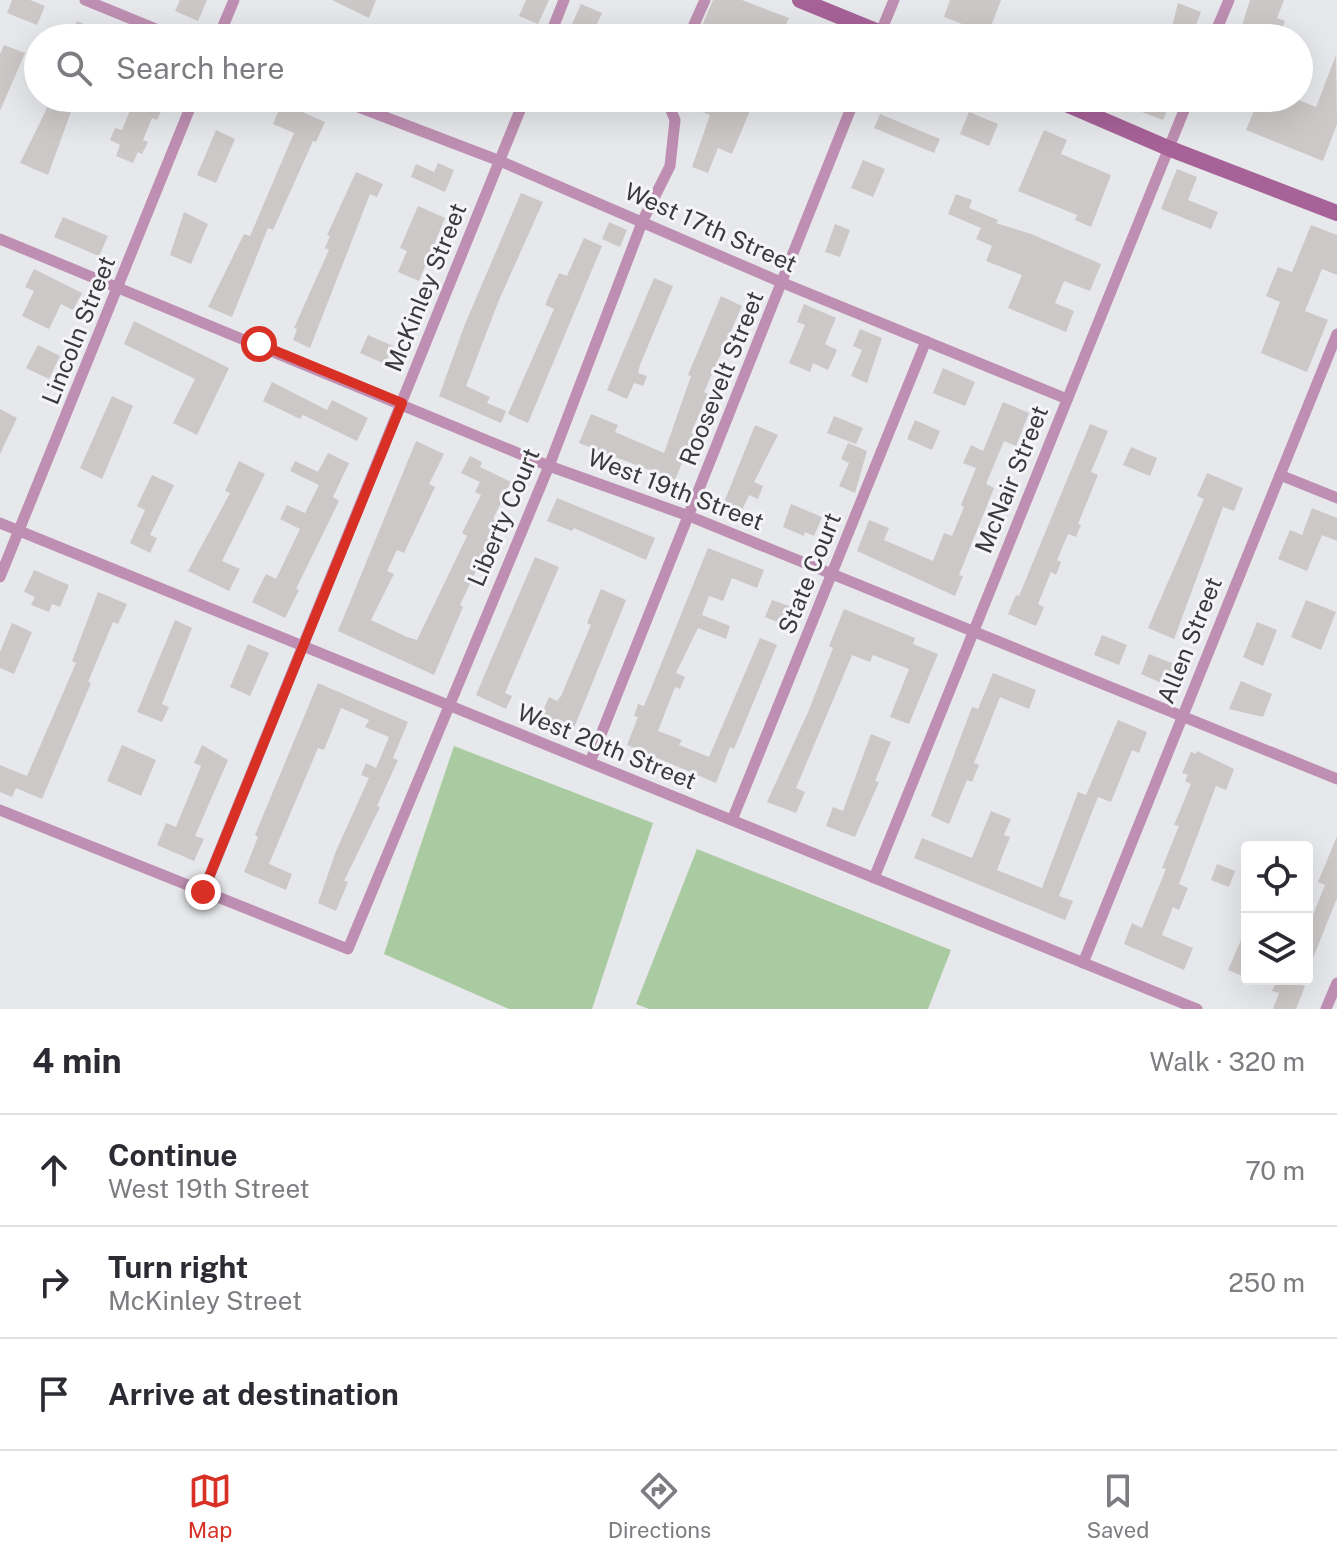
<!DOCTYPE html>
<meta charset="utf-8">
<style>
body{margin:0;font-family:"Public Sans",sans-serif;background:#f2f2f3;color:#2b2b33}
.controls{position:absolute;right:24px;bottom:24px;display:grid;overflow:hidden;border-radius:8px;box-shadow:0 8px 32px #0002}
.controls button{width:72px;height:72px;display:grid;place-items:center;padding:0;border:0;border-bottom:2px solid #e1e1e2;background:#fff;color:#2b2b33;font:40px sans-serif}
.stop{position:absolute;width:24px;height:24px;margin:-18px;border:6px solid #d93025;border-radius:50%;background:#fff}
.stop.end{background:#d93025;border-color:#fff;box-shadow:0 2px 8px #0008}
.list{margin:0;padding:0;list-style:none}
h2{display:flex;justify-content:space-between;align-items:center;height:104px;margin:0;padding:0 32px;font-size:34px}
h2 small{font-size:26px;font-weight:400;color:#7c7c81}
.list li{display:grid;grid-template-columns:52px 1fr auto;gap:24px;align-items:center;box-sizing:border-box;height:112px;padding:0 32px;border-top:2px solid #e1e1e2}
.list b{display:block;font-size:30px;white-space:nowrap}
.list p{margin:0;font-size:26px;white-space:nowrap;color:#7c7c81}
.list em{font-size:26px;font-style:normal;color:#7c7c81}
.icon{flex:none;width:44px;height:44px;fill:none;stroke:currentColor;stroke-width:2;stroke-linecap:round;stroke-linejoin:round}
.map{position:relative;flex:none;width:1337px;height:1009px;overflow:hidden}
.search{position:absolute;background:#fff;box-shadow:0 8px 32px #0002;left:24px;right:24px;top:24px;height:88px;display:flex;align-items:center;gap:20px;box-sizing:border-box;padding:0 28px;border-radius:44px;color:#7c7c81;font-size:30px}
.sheet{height:440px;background:#fff}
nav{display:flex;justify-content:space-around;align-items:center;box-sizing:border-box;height:112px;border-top:2px solid #e1e1e2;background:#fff;font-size:22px;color:#7c7c81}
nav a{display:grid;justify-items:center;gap:4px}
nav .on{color:#d93025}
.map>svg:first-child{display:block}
</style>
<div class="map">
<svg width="1337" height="1009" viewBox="0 0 1337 1009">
<rect width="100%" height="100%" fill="#e7e8eb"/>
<g fill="#aacaa1">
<path d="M454 746 653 823 592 1009H509L384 954Z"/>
<path d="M697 849 951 950 928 1009H649L636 1004Z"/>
</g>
<g fill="#ccc8c7">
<path d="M12 0H30L45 6 37 25 7 13Z"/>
<path d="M180 0H207L198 21 175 11Z"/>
<path d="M332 0H376L369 18Z"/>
<path d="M526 0H549L538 24 519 16Z"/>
<path d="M713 0H742L789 18 780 38H697Z"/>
<path d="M950 0H1001L988 34 944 17Z"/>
<path d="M1250 0H1284L1277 18 1285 21 1278 38H1238Z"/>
<path d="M1178 3 1201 12 1191 38H1169Z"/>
<path d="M581 4 602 13 596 26 624 38H575L567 35Z"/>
<path d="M77 21 117 38H69Z"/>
<path d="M4 45 25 53 0 111V54Z"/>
<path d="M1336 55 1337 124 1323 161 1246 130 1259 98H1294L1316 107Z"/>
<path d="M52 98H76L48 175 20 163Z"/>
<path d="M135 98H160L158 104 163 107 157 120 152 118 143 140 148 142 142 154 138 152 133 163 116 156 120 145 110 140 115 128 122 130Z"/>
<path d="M675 98H755L732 154 718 148 708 173 692 167 710 115 677 102Z"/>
<path d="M1148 98H1172L1163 120 1142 112Z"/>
<path d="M282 103 325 122 316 142 313 141 273 230 268 228 232 317 208 307 244 234 250 236 294 133 273 124Z"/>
<path d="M969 112 998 124 989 146 960 134Z"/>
<path d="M880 114 940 139 934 153 874 128Z"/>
<path d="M216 130 235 139 216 183 197 175Z"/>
<path d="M1044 130 1067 140 1061 154 1111 175 1091 227 1075 220 1077 215 1018 191Z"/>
<path d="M863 160 885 169 873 197 851 188Z"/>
<path d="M438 163 454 170 445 192 411 177 416 164 434 172Z"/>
<path d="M1177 169 1197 177 1188 200 1218 212 1211 229 1161 209Z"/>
<path d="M356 172 383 184 377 197 370 194 310 348 293 340 297 329 294 328 329 250 325 248 330 236 327 235Z"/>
<path d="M521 193 543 202 499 300 466 386 490 397 487 403 506 411 501 423 439 396 465 324Z"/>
<path d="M956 194 972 200 969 208 998 220 996 223 1031 234 1101 264 1090 291 1064 281 1055 303 1074 311 1066 332 1008 308 1022 275 986 261 992 246 976 239 981 228 948 214Z"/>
<path d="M418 206 445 218 419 281 398 272 407 251 400 248Z"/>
<path d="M184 212 208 224 191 264 170 255Z"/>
<path d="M63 217 108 236 99 256 54 237Z"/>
<path d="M609 222 627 230 620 247 602 239Z"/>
<path d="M835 224 850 230 840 257 825 252Z"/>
<path d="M1311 225 1337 235V275L1322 269 1305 311 1328 320 1307 372 1261 353 1280 302 1266 296 1278 267 1292 272Z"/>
<path d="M584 238 602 246 528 423 508 414 554 309 545 305 559 273 567 276Z"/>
<path d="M34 269 82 293 73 310 61 304 49 329 22 316 34 291 25 287Z"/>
<path d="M654 278 673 286 640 365 638 373 647 376 643 386 634 383 627 399 607 390Z"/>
<path d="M721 296 742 306 704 392 708 394 691 433 694 434 675 480 579 443 591 414 618 425 615 432 664 453 691 376 688 375Z"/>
<path d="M804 304 836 318 825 344 837 350 828 370 813 363 810 372 789 363 805 325 797 322Z"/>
<path d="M134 321 229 368 197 435 173 423 195 379 124 344Z"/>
<path d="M860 329 882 338 867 383 851 376 862 350 853 346Z"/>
<path d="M368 335 393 346 385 364 360 353Z"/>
<path d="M38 345 60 356 49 379 26 368Z"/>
<path d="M943 368 975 382 965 406 933 393Z"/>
<path d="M272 382 327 410 332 400 368 418 357 441 303 415 300 419 263 401Z"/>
<path d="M112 396 133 406 102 479 80 468Z"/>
<path d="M1003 402 1029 413 1016 446 1004 441 986 484 994 488 959 575 963 576 955 596 857 551 869 520 889 528 884 540 933 561 944 533 952 536 964 507 961 505 976 468 963 463 971 445 983 451Z"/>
<path d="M0 409 17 418 0 454Z"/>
<path d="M834 416 863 428 856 444 827 433Z"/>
<path d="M915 420 940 431 932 450 907 439Z"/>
<path d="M1090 424 1108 431 1091 472 1098 475 1078 524 1081 525 1076 537 1068 534 1057 560 1061 562 1056 575 1051 572 1038 604 1044 607 1036 626 1008 614 1016 595 1019 596Z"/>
<path d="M755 425 778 435 754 482 763 486 758 499 749 495 741 512 723 505Z"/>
<path d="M416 441 444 454 429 484 435 487 404 553 397 550 387 571 394 574 371 620 407 637 417 640 467 536 462 533 481 495 475 492 480 482 461 473 470 456 482 462 480 467 511 482 493 519 499 522 460 605 463 607 434 675 338 631Z"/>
<path d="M848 443 867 451 855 493 839 486 849 463 841 459Z"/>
<path d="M1131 447 1157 458 1150 476 1123 465Z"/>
<path d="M328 453 349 463 333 497 339 501 296 589 299 590 285 618 252 602 266 574 276 579 300 529 280 519 287 505 305 513 319 485 290 471 295 461 318 472Z"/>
<path d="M239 461 265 474 222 561 240 569 229 591 188 571 230 493 225 491Z"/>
<path d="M1207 473 1243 488 1234 511 1223 507 1174 639 1148 628 1204 499 1197 496Z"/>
<path d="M152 475 174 485 150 535 157 538 150 553 130 543 145 510 137 506Z"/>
<path d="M557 498 655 538 646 560 574 528 572 531 547 521Z"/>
<path d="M791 504 822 517 814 536 805 532 804 536 783 527Z"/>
<path d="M1312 508 1337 518V541L1322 535 1307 571 1278 559 1290 530 1302 535Z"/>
<path d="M708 548 764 570 757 588 732 578 723 601 709 596 702 615 730 626 726 639 698 628 676 673 685 677 680 689 675 687 658 731 682 740 679 745 709 757 760 638 777 645 734 749 730 747 716 783 627 745 638 717 634 716 638 704 644 706Z"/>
<path d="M535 557 559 567 505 693 512 696 506 709 476 695Z"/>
<path d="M34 570 69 585 60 607 52 604 49 612 31 605 35 597 24 592Z"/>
<path d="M601 589 626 600 572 733 540 717 549 697 557 701 561 696 591 625 587 623Z"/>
<path d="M98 592 127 604 118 624 113 622 88 682 91 683 42 799 16 788 12 797 0 792V765L27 776 76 663 72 661Z"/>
<path d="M772 600 792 607 785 625 765 617Z"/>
<path d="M1306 600 1336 612 1321 650 1291 637Z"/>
<path d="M844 609 915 638 913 644 938 654 909 724 890 717 909 669 873 655 870 662 852 655 796 788 805 792 796 813 767 802 809 710 833 648 829 646Z"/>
<path d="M175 620 192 628 162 704 169 707 162 722 137 712Z"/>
<path d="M1257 622 1277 630 1263 666 1243 657Z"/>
<path d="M12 623 32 632 14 674 0 668V652Z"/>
<path d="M1102 635 1127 645 1119 665 1094 655Z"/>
<path d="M248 644 269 653 250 696 230 687Z"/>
<path d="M1149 654 1177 665 1168 686 1141 674Z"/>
<path d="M993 673 1036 690 1029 709 1000 697 974 763 979 765 972 782 967 780 949 824 931 816 972 707 978 709Z"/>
<path d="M1241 681 1272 694 1263 717 1229 709Z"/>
<path d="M318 683 408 722 393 758 398 760 377 806 380 807 344 881 348 882 336 911 318 903 336 851 369 778 361 775 366 763 376 768 389 737 365 727 369 720 341 708 324 750 318 748 269 864 292 874 286 890 244 872 258 837 255 835Z"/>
<path d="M1118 720 1147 732 1139 753 1132 750 1111 802 1098 797 1059 896 1073 901 1065 920 914 858 922 838 972 858 991 811 1011 819 1004 835 1010 837 997 870 1042 888 1078 792 1086 795Z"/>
<path d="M871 734 891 742 875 781 879 782 855 837 826 826 833 807 843 811Z"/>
<path d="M122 745 156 760 141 796 107 781Z"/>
<path d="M202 745 228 760 195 836 204 839 194 861 157 845 166 823 176 827 201 766 194 763Z"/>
<path d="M1197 751 1234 769 1226 790 1216 786 1179 884 1188 888 1179 910 1173 907 1162 935 1193 948 1184 970 1124 944 1132 923 1142 928 1166 869 1162 868 1179 826 1174 825 1191 784 1185 781 1188 775 1182 773 1191 752 1196 754Z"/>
<path d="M1337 836V898L1307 973V930L1325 885 1318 882Z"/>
<path d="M1217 864 1235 871 1229 887 1211 880Z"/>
<path d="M1247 926V978L1228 970Z"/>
<path d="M1277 979 1305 986 1296 1009H1273L1279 993 1272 991Z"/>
</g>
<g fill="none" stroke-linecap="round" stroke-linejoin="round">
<g stroke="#be8fb2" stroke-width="11">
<path d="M85 0 178 38"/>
<path d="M879 36 894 0"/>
<path d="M218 38 234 0"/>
<path d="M549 38 564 0"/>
<path d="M688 38 705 0"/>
<path d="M1213 38 1229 0"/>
<path d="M335 98 500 161 783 283 1067 399"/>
<path d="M0 239 549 466 689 516 1337 779"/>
<path d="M1280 475 1337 498"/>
<path d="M0 523 1197 1009"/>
<path d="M0 577 194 98"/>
<path d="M590 762 855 98"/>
<path d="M0 810 348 949 549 466 643 220 670 166 675 120 666 98"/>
<path d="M732 820 926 341"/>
<path d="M874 878 1189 98"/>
<path d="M203 892 525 98"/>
<path d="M1083 963 1337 334"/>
<path d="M1326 1009 1337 983"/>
</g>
<g stroke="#a76297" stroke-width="16">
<path d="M800 0 893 38"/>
<path d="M1052 98 1168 148 1337 213"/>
</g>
</g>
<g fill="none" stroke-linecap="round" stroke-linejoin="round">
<path stroke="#d93025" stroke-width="10" d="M203 892 402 403 259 344"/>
</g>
<g text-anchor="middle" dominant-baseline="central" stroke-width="6" stroke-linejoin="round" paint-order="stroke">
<g font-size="24" fill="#3a3a3c" stroke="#f5f5f9">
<text transform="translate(711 227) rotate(24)">West 17th Street</text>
<text transform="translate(425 287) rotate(-68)">McKinley Street</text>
<text transform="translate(78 330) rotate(-68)">Lincoln Street</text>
<text transform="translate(721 378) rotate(-68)">Roosevelt Street</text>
<text transform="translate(1011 479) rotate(-68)">McNair Street</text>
<text transform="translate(676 489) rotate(21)">West 19th Street</text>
<text transform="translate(503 517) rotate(-67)">Liberty Court</text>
<text transform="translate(809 573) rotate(-68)">State Court</text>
<text transform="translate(1189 640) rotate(-68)">Allen Street</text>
<text transform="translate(607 746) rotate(22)">West 20th Street</text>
</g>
</g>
</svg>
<div class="controls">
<button><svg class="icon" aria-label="locate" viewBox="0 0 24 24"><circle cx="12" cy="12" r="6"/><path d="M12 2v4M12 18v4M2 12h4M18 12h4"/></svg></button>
<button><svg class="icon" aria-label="layers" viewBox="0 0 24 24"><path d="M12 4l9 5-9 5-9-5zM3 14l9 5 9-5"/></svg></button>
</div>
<div class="stop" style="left:259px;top:344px"></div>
<div class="stop end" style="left:203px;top:892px"></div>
<div class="search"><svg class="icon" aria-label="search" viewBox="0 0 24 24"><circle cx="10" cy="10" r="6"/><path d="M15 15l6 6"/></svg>Search here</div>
</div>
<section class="sheet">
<h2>4 min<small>Walk · 320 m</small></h2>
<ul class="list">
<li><svg class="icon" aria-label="ahead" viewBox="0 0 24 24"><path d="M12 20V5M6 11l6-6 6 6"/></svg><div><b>Continue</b><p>West 19th Street</p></div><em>70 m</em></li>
<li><svg class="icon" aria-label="right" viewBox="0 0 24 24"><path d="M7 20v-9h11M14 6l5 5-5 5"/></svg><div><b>Turn right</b><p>McKinley Street</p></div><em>250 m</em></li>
<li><svg class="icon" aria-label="arrive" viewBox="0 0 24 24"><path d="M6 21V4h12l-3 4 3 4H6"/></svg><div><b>Arrive at destination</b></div></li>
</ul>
</section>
<nav>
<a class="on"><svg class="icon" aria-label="map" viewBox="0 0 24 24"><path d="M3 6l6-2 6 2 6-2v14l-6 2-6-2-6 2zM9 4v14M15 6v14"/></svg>Map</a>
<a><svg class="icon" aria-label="directions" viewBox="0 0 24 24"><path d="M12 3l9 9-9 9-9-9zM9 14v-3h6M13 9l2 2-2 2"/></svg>Directions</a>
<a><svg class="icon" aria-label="saved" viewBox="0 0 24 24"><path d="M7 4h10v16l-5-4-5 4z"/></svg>Saved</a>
</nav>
